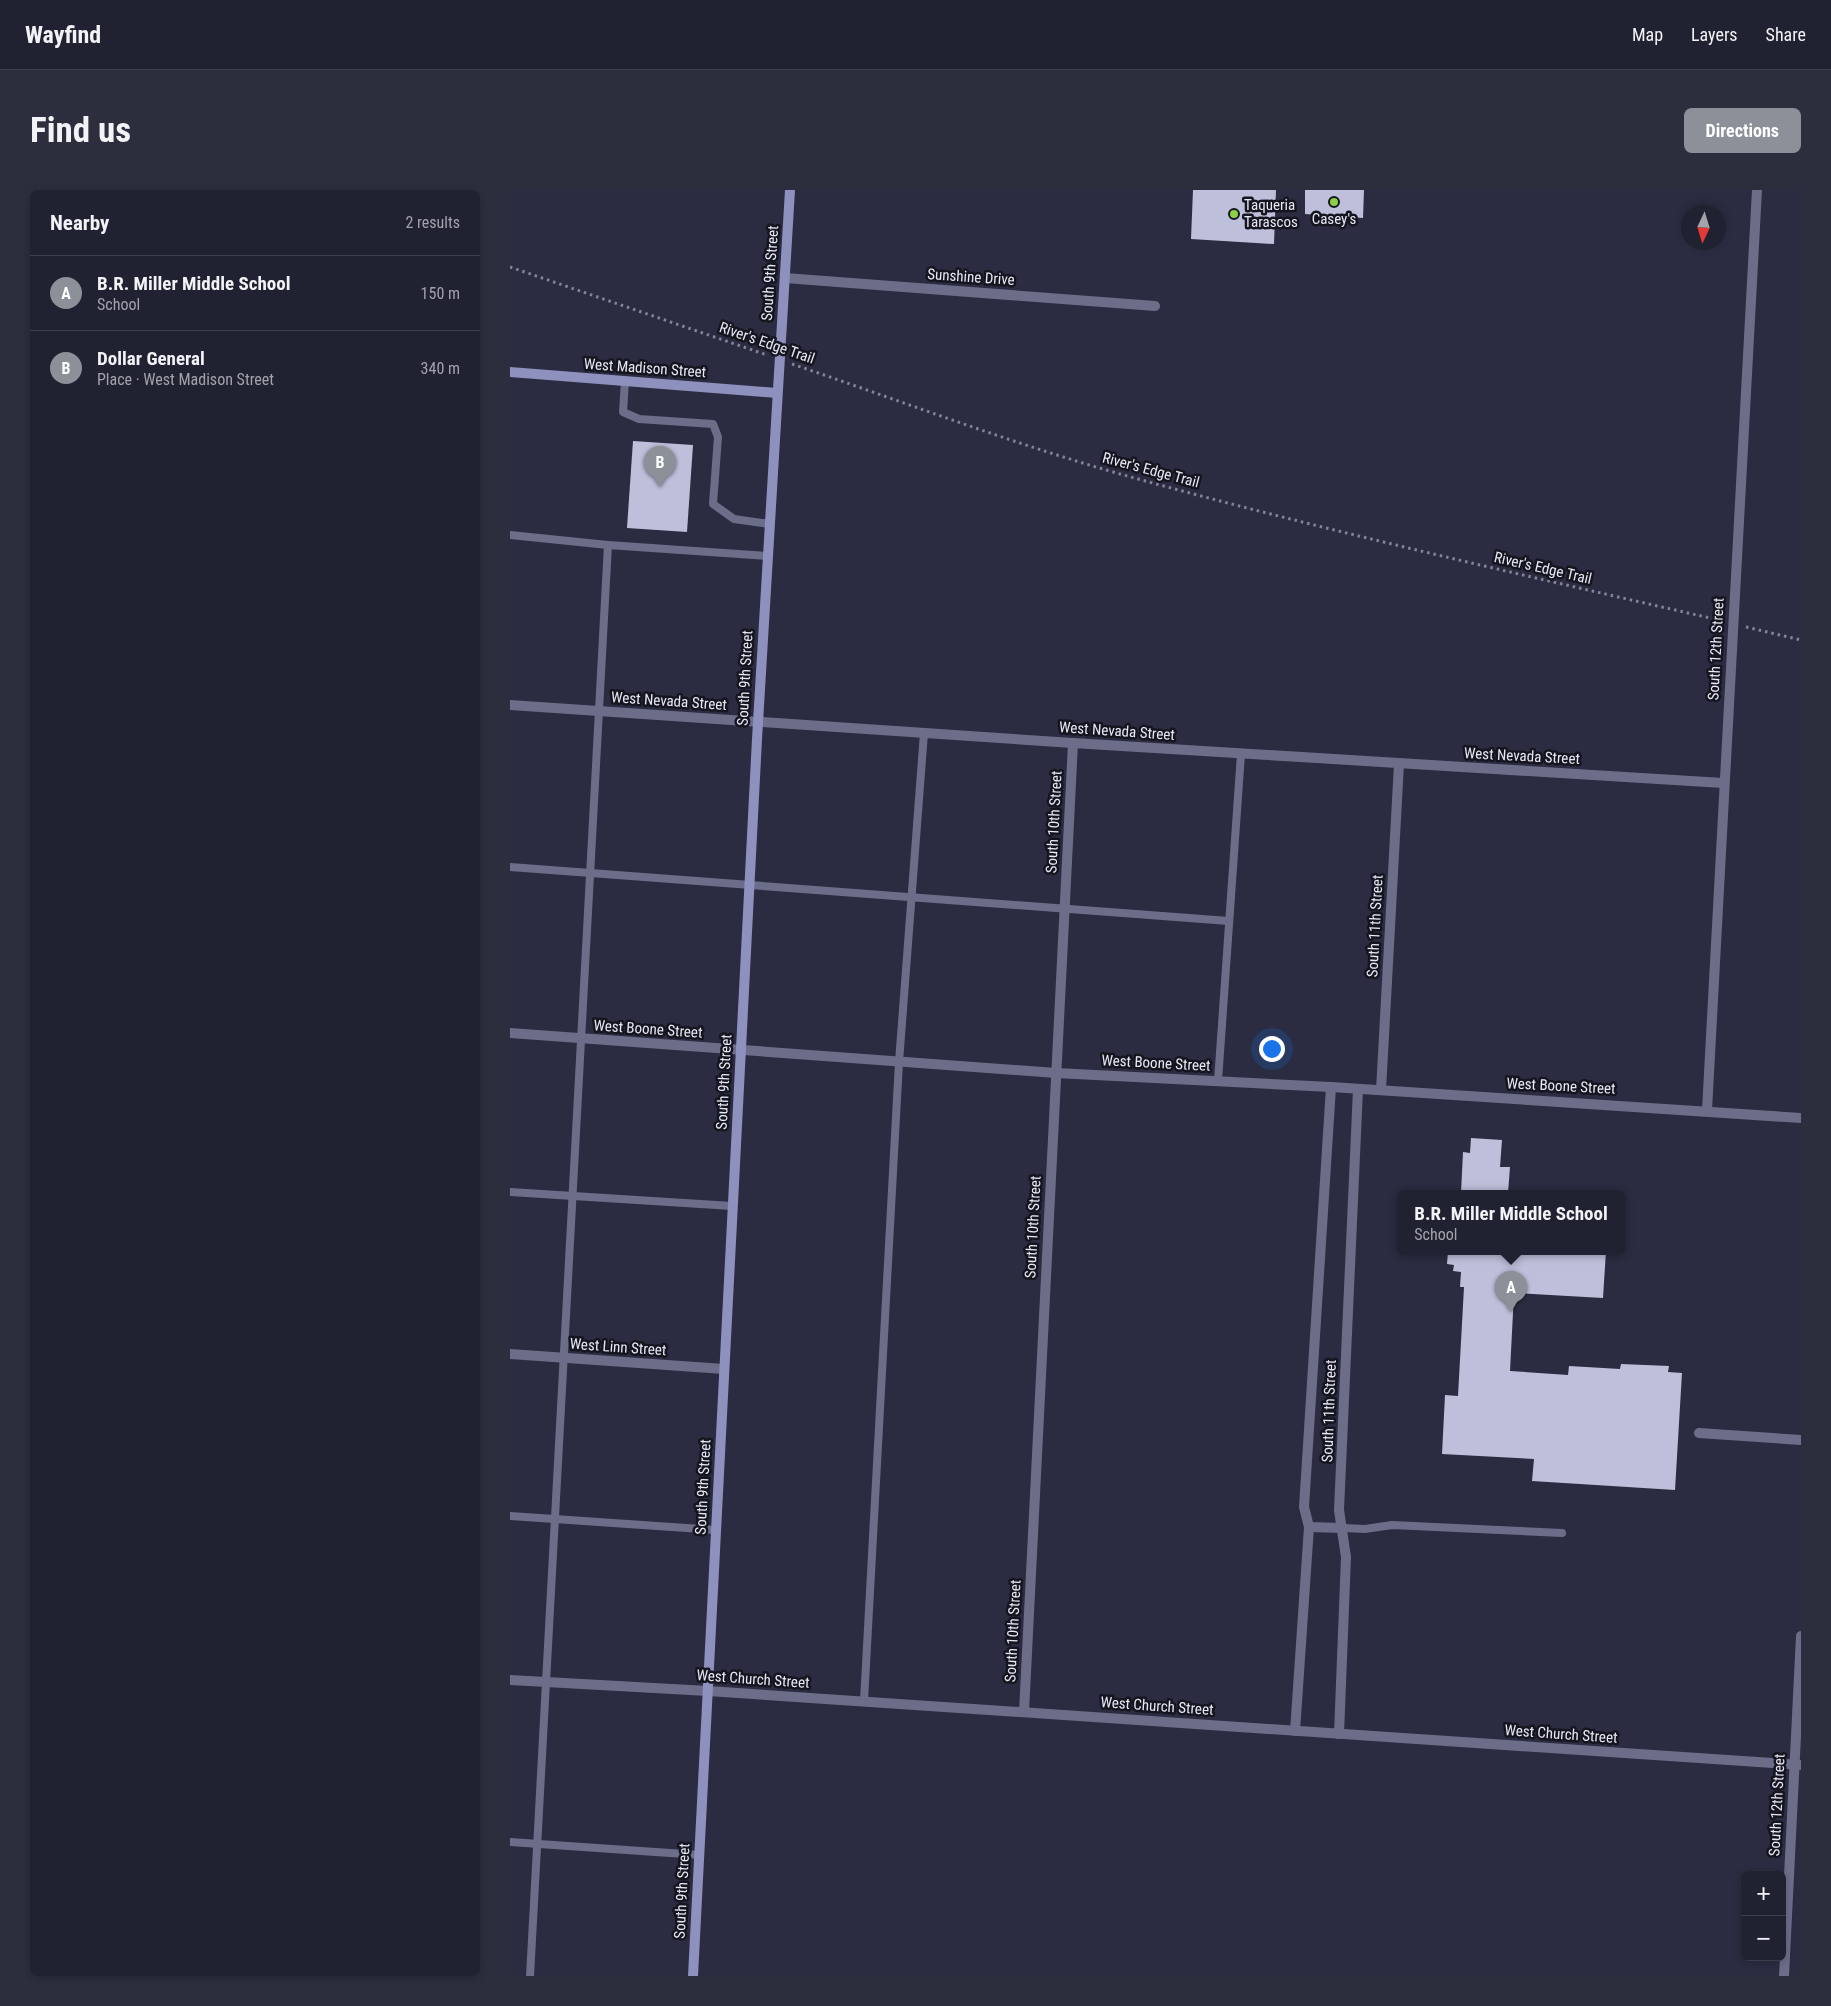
<!DOCTYPE html>
<meta charset="utf-8">
<style>
body{margin:0;font-family:"Roboto Condensed",sans-serif;background:#2d2e3d;color:#f1f3f6}
.controls{position:absolute;right:15px;bottom:15px;display:grid;overflow:hidden;border-radius:8px;box-shadow:0 2px 8px #0003}
.controls button{width:45px;height:45px;display:grid;place-items:center;padding:0;border:0;border-bottom:1px solid #3d3e4d;background:#202131;color:#f1f3f6;font:25px sans-serif}
.compass{position:absolute;left:1171px;top:15px;width:45px;height:45px;border-radius:50%;background:#202131;box-shadow:0 2px 8px #0003;rotate:184deg}
.you{position:absolute;left:761px;top:858px;width:18px;height:18px;margin:-12px;border:4px solid #fff;border-radius:50%;background:#1a73e8;box-shadow:0 0 0 8px #1a73e833}
.badge{display:grid;place-items:center;width:32px;height:32px;border-radius:50%;background:#8c9099;color:#fff;font-size:16px;font-weight:700}
.pin{position:absolute;translate:-50% -41px;filter:drop-shadow(0 1px 2px #0008)}
.pin::after{content:'';position:absolute;top:26px;width:18px;height:15px;background:inherit;clip-path:polygon(0 0,100% 0,50% 100%)}
.popup{position:absolute;left:887px;top:1000px;width:228px;height:65px;box-sizing:border-box;display:grid;place-content:center;border-radius:8px;background:#202131;filter:drop-shadow(0 1px 4px #0005);font-size:16px;white-space:nowrap;color:#a2a3ab}
.popup b{font-size:19px;color:#f1f3f6}
.popup::after{content:'';position:absolute;left:50%;top:100%;margin-left:-10px;border:10px solid transparent;border-top-color:#202131}
.list{margin:0;padding:0;list-style:none}
h2{display:flex;justify-content:space-between;align-items:center;height:65px;margin:0;padding:0 20px;font-size:21px}
h2 small{font-size:16px;font-weight:400;color:#a2a3ab}
.list li{display:grid;grid-template-columns:32px 1fr auto;gap:15px;align-items:center;box-sizing:border-box;height:75px;padding:0 20px;border-top:1px solid #3d3e4d}
.list b{display:block;font-size:19px;white-space:nowrap}
.list p{margin:0;font-size:16px;white-space:nowrap;color:#a2a3ab}
.list em{font-size:16px;font-style:normal;color:#a2a3ab}
.map{position:relative;flex:none;width:1291px;height:1786px;overflow:hidden;border-radius:8px}
header{display:flex;align-items:center;gap:30px;box-sizing:border-box;height:70px;padding:0 25px;background:#202131;border-bottom:1px solid #3d3e4d}
header strong{font-size:24px}
nav{display:flex;gap:28px;margin-inline-start:auto;font-size:18px}
.intro{display:flex;align-items:center;justify-content:space-between;box-sizing:border-box;height:120px;padding:0 30px}
h1{margin:0;font-size:35px}
.button{padding:12px 22px;border-radius:8px;background:#8c9099;color:#fff;font-size:18px;font-weight:700}
main{display:flex;gap:30px;padding:0 30px}
aside{flex:1;background:#202131;border-radius:8px;box-shadow:0 2px 8px #0003}
.map>svg:first-child{display:block}
</style>
<header>
<strong>Wayfind</strong>
<nav><a>Map</a><a>Layers</a><a>Share</a></nav>
</header>
<div class="intro"><h1>Find us</h1><a class="button">Directions</a></div>
<main>
<aside>
<h2>Nearby<small>2 results</small></h2>
<ul class="list">
<li><span class="badge">A</span><div><b>B.R. Miller Middle School</b><p>School</p></div><em>150 m</em></li>
<li><span class="badge">B</span><div><b>Dollar General</b><p>Place · West Madison Street</p></div><em>340 m</em></li>
</ul>
</aside>
<div class="map">
<svg width="1291" height="1786" viewBox="0 0 1291 1786">
<rect width="100%" height="100%" fill="#2b2c41"/>
<g fill="#bec0db">
<path d="M683 0H766L764 54 681 49Z"/>
<path d="M795 0H854L853 28 795 24Z"/>
<path d="M123 251 183 255 177 342 117 338Z"/>
<path d="M961 948 992 950 990 977H1000L998 1003H951L953 962 960 963Z"/>
<path d="M938 1061H1096L1093 1108 1004 1103 1000 1181 1058 1185 1059 1176 1110 1179 1111 1174 1159 1176 1158 1182 1172 1183 1165 1300 1022 1291 1024 1269 932 1264 935 1205 948 1206 954 1097H950L951 1082 943 1081 944 1075 937 1074Z"/>
</g>
<g fill="none" stroke-linecap="round" stroke-linejoin="round">
<g stroke="#838496" stroke-width="3" stroke-dasharray="2.5 4" stroke-linecap="butt">
<path d="M0 77 257 165"/>
<path d="M282 174C397 213 511 257 628 289 821 342 1017 386 1213 431"/>
<path d="M1236 437 1291 450"/>
</g>
<g stroke="#6c6e89" stroke-width="8">
<path d="M115 191 113 222 129 229 203 234 208 247 203 314 224 329 260 334"/>
<path d="M0 345 98 355 258 366"/>
<path d="M0 677 719 731"/>
<path d="M708 891 731 564"/>
<path d="M0 1002 222 1016"/>
<path d="M0 1326 206 1340"/>
<path d="M833 1338 855 1339 882 1335 1052 1343"/>
<path d="M354 1511 389 872 414 543"/>
<path d="M0 1652 189 1665"/>
<path d="M20 1786 98 355"/>
</g>
<g stroke="#6c6e89" stroke-width="10">
<path d="M275 88 645 116"/>
<path d="M0 515 563 553 1213 593"/>
<path d="M0 843 546 883 821 897 1291 928"/>
<path d="M871 900 889 574"/>
<path d="M1197 920 1247 0"/>
<path d="M0 1164 214 1179"/>
<path d="M1189 1243 1291 1250"/>
<path d="M799 1337 833 1338"/>
<path d="M198 1501 1291 1575"/>
<path d="M514 1522 563 553"/>
<path d="M785 1541 799 1337 794 1317 821 897"/>
<path d="M829 1544 836 1367 829 1320 848 899"/>
<path d="M1274 1786 1291 1446"/>
</g>
<path stroke="#6c6e89" stroke-width="10" d="M0 1490 198 1501"/>
<g stroke="#8e91bd" stroke-width="10">
<path d="M0 182 267 203"/>
<path d="M183 1786 247 549 280 0"/>
</g>
</g>
<g fill="#8cce45" stroke="#15151f" stroke-width="2">
<circle cx="824" cy="12" r="5"/>
<circle cx="724" cy="24" r="5"/>
</g>
<g text-anchor="middle" dominant-baseline="central" stroke-width="5" stroke-linejoin="round" paint-order="stroke">
<g font-size="15" fill="#e7e8f6" stroke="#15151f" text-anchor="start">
<text x="734" y="15">Taqueria<tspan x="734" dy="17">Tarascos</tspan></text>
<text x="824" y="29" text-anchor="middle">Casey's</text>
</g>
<g font-size="15" fill="#e7e8f6" stroke="#15151f">
<text transform="translate(260 83) rotate(-86)">South 9th Street</text>
<text transform="translate(461 87) rotate(4)">Sunshine Drive</text>
<text transform="translate(257 153) rotate(19)">River's Edge Trail</text>
<text transform="translate(135 178) rotate(4)">West Madison Street</text>
<text transform="translate(641 280) rotate(15)">River's Edge Trail</text>
<text transform="translate(1033 378) rotate(13)">River's Edge Trail</text>
<text transform="translate(1206 459) rotate(-87)">South 12th Street</text>
<text transform="translate(235 488) rotate(-87)">South 9th Street</text>
<text transform="translate(159 511) rotate(4)">West Nevada Street</text>
<text transform="translate(607 541) rotate(4)">West Nevada Street</text>
<text transform="translate(1012 566) rotate(3)">West Nevada Street</text>
<text transform="translate(544 632) rotate(-87)">South 10th Street</text>
<text transform="translate(865 736) rotate(-87)">South 11th Street</text>
<text transform="translate(138 839) rotate(4)">West Boone Street</text>
<text transform="translate(646 873) rotate(3)">West Boone Street</text>
<text transform="translate(214 892) rotate(-87)">South 9th Street</text>
<text transform="translate(1051 896) rotate(3)">West Boone Street</text>
<text transform="translate(523 1037) rotate(-87)">South 10th Street</text>
<text transform="translate(108 1157) rotate(4)">West Linn Street</text>
<text transform="translate(819 1221) rotate(-88)">South 11th Street</text>
<text transform="translate(193 1297) rotate(-87)">South 9th Street</text>
<text transform="translate(503 1441) rotate(-87)">South 10th Street</text>
<text transform="translate(243 1489) rotate(4)">West Church Street</text>
<text transform="translate(647 1516) rotate(4)">West Church Street</text>
<text transform="translate(1051 1544) rotate(4)">West Church Street</text>
<text transform="translate(1267 1615) rotate(-87)">South 12th Street</text>
<text transform="translate(172 1701) rotate(-87)">South 9th Street</text>
</g>
</g>
</svg>
<div class="controls">
<button>+</button>
<button>−</button>
</div>
<svg class="compass" viewBox="-18 -18 36 36"><path d="M0-13l5 13h-10z" fill="#e53935"/><path d="M0 13l5-13h-10z" fill="#a2a3ab"/></svg>
<div class="you"></div>
<div class="pin badge" style="left:1001px;top:1122px">A</div>
<div class="popup"><b>B.R. Miller Middle School</b>School</div>
<div class="pin badge" style="left:150px;top:297px">B</div>
</div>
</main>
